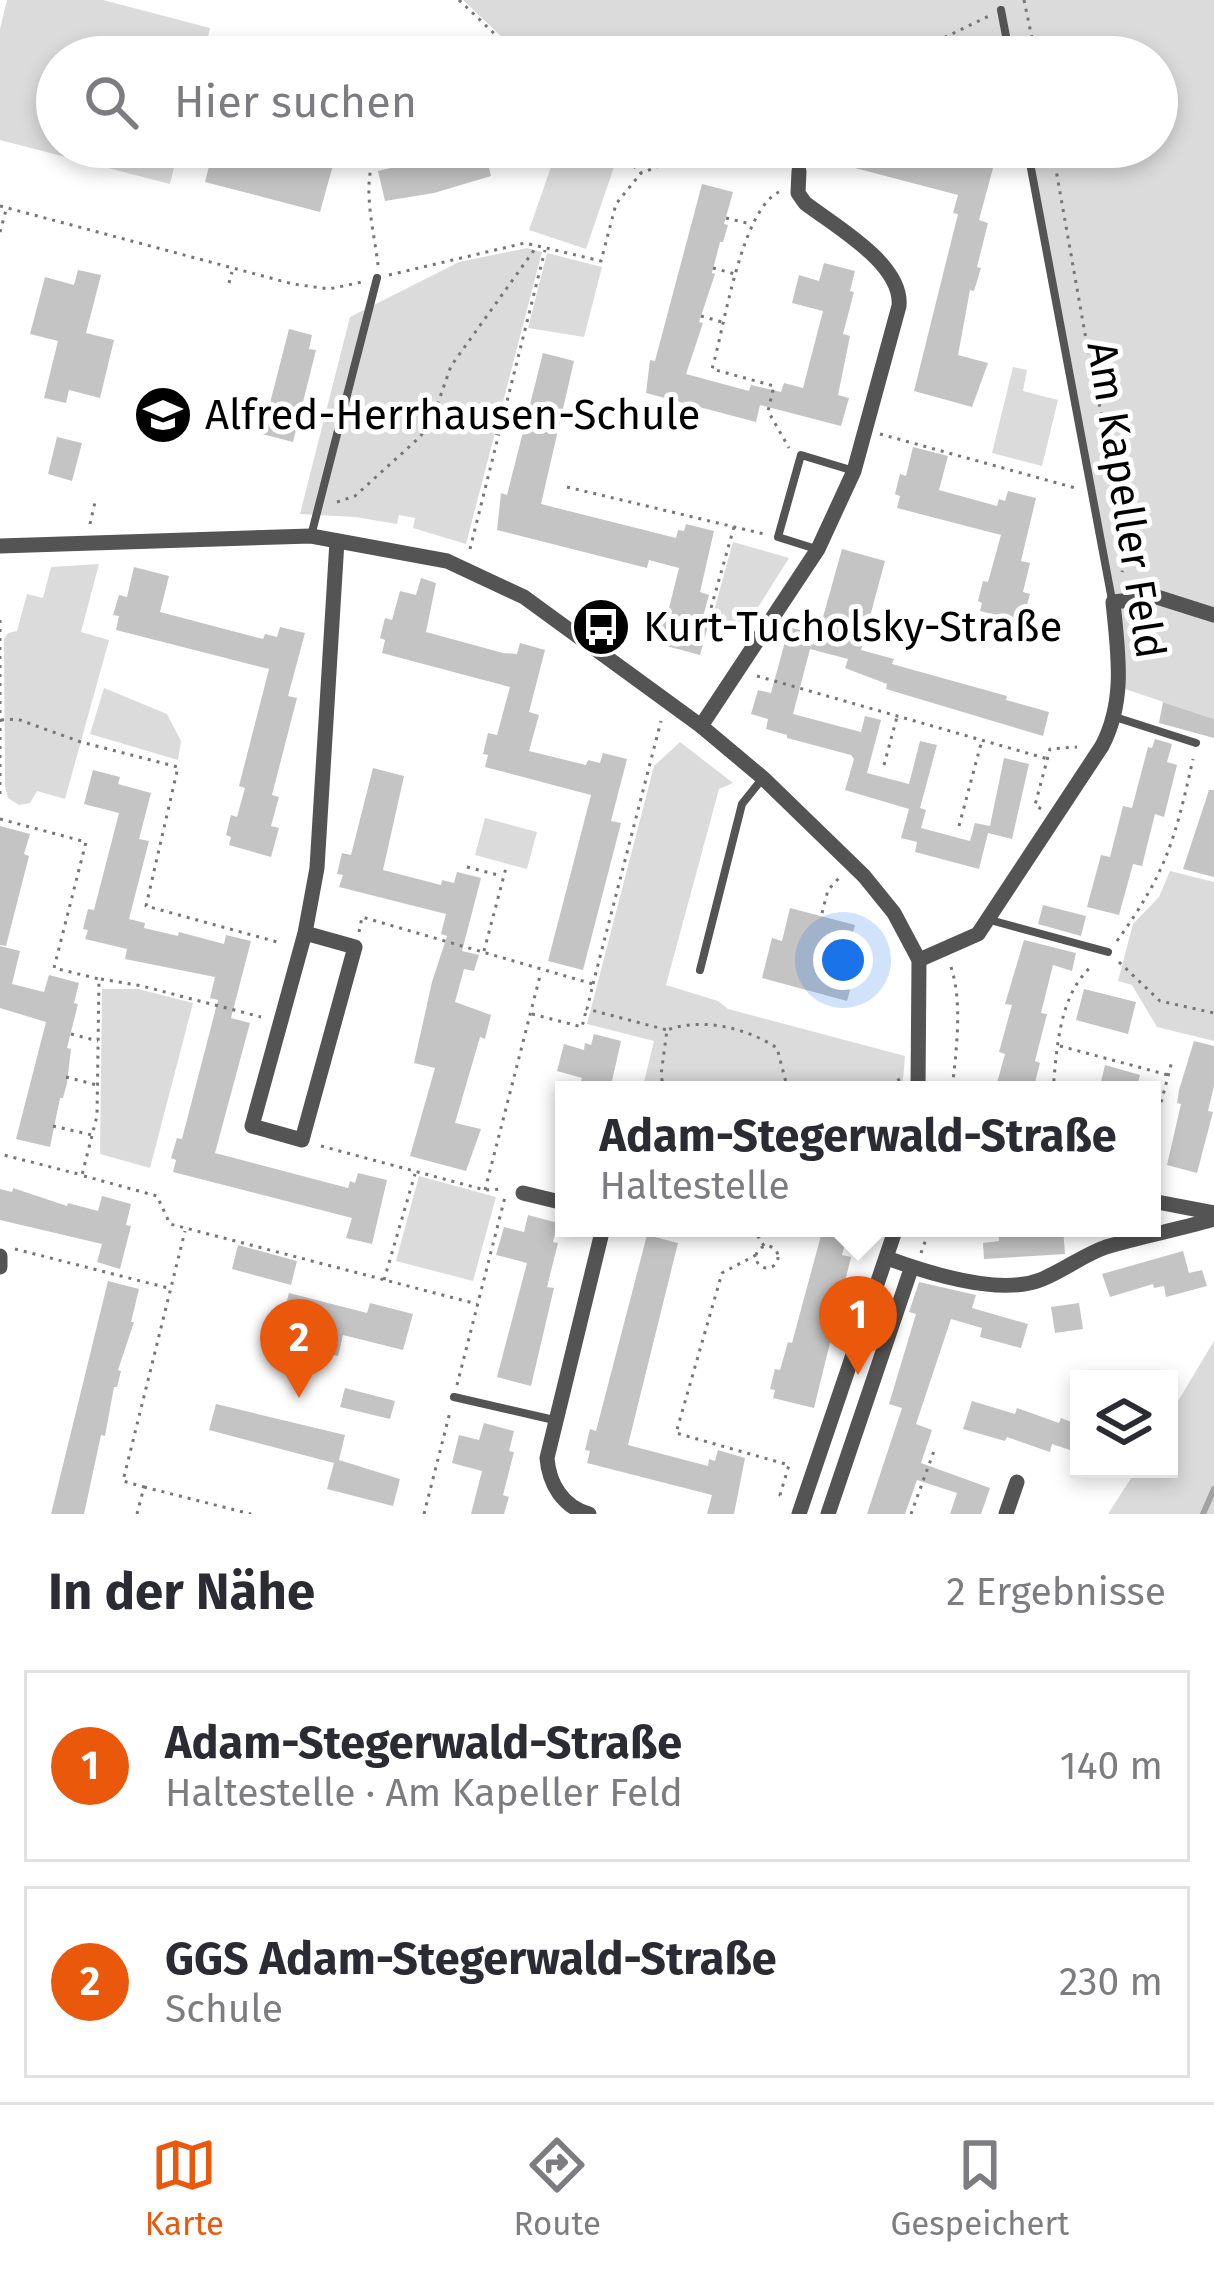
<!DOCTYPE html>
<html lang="de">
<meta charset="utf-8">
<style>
body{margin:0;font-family:"Fira Sans",sans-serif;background:#f2f2f3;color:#2b2b33}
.controls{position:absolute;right:36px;bottom:36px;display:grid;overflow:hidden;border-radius:0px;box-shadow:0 6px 18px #0003}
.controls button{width:108px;height:108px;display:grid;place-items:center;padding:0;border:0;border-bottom:3px solid #e1e1e2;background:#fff;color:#2b2b33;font:60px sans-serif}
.you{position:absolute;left:843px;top:960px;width:42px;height:42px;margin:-30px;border:9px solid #fff;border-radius:50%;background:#1a73e8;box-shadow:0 0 0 18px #1a73e833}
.badge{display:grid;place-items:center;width:78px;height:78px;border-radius:50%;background:#ea580c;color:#fff;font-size:39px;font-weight:700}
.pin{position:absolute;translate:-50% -99px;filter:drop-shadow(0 3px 6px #0008)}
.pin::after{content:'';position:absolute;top:63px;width:42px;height:36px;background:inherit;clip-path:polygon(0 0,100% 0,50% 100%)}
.popup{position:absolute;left:555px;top:1081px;width:606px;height:156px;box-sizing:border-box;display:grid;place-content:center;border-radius:0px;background:#fff;filter:drop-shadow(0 3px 9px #0005);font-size:39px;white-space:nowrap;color:#7c7c81}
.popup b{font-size:45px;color:#2b2b33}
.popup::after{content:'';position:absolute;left:50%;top:100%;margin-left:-24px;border:24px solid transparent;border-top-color:#fff}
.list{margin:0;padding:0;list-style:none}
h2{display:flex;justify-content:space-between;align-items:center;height:156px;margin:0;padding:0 48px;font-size:51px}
h2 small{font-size:39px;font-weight:400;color:#7c7c81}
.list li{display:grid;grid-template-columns:78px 1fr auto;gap:36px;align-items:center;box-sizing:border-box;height:192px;margin:0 24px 24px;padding:0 24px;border:3px solid #e1e1e2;border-radius:0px}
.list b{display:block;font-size:45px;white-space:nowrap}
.list p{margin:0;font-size:39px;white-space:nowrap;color:#7c7c81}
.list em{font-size:39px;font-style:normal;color:#7c7c81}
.icon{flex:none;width:66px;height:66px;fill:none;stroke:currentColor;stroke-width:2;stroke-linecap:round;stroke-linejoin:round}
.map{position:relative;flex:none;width:1214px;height:1514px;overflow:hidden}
.search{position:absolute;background:#fff;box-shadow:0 6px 18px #0003;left:36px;right:36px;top:36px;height:132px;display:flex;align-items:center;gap:30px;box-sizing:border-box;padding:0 42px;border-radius:66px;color:#7c7c81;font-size:45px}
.sheet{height:588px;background:#fff}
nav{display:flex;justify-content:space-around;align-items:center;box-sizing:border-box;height:168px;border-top:3px solid #e1e1e2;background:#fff;font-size:33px;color:#7c7c81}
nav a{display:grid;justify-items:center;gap:6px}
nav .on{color:#ea580c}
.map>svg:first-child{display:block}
</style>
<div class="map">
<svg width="1214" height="1514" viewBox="0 0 1214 1514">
<rect width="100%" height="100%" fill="#fff"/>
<g fill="#dbdbdb">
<path d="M7 0H103L210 28 203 57H57V147H179L170 184 0 140V29Z"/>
<path d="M463 0H1214V719L1125 689 1030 147H1157V57H523Z"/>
<path d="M558 147 615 164 586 249 529 230Z"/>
<path d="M527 248 542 252 466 544 413 528 415 518 399 515 397 524 355 517 300 514 350 317 459 262Z"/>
<path d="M547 253 602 267 584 337 528 328Z"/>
<path d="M1013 367 1027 370 1023 391 1058 400 1042 466 992 453Z"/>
<path d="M733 542 789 558 745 628 712 618Z"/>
<path d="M99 564 81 632 109 640 65 799 37 791 30 803 19 805 8 798 5 786 4 639 8 633 17 631 27 594 43 598 51 567Z"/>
<path d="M104 688 167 714 181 741 178 760 90 734Z"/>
<path d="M680 742 733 783 719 789 666 985 718 1001 728 1009 905 1056 902 1090H642L654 1041 587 1024 654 766Z"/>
<path d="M485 818 537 832 527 869 475 855Z"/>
<path d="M1170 871 1214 882V1041L1157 1027 1132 985 1118 981 1133 924 1159 897Z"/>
<path d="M102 989H138L193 1003 150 1168 100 1154Z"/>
<path d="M419 1176 496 1197 473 1281 396 1261Z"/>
<path d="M1214 1341V1514H1108L1137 1469H1169V1416Z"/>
</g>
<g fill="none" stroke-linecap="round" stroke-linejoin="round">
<path stroke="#a2a2a2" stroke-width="6" d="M1203 1514 1214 1489"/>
</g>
<g fill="#c4c4c4">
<path d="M214 147H338L320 212 205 182Z"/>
<path d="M394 147H462L463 151 484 147 491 176 434 193 385 201 378 171 399 166Z"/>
<path d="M861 147H894L954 166 956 158 964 161 967 150 996 157 979 220 988 223 977 267 981 268 974 291 970 290 958 355 988 363 972 407 914 391 958 214 953 213 958 195 855 168Z"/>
<path d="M702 184 733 192 724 224 728 225 723 242H720L712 273 715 274 699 322 703 323 686 374 749 391 751 385 781 392 784 383 803 388 823 311 792 303 799 275 819 281 824 263 855 271 850 291 854 292 843 334 850 336 838 395 849 398 841 426 760 405 756 422 646 393 650 360 655 361Z"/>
<path d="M78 270 101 275 86 333 114 340 100 398 69 390 66 403 44 398 58 341 30 334 45 277 74 285Z"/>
<path d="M289 329 312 335 309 349 316 350 293 442 262 434Z"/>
<path d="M543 353 574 361 541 504 676 538 678 530 684 531 686 524 714 531 700 592 709 595 701 624 708 626 700 655 659 644 661 636 656 634 661 614 667 616 679 568 649 560 647 568 497 530 501 493 507 495Z"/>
<path d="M57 437 82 443 72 481 48 474Z"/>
<path d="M913 447 948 456 939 490 997 506 999 499 1005 501 1008 491 1036 498 1021 561 1030 563 1023 592 1030 594 1022 622 980 611 982 603 978 601 983 581 988 582 1001 535 897 508 900 496 895 494 900 474 906 476Z"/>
<path d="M842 549 885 561 861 650 894 659 892 664 1007 696 1006 700 1049 712 1043 736 886 689 887 684 845 668 848 659 810 649 793 714 861 732 865 716 881 720 867 773 909 784 920 741 937 745 920 808 926 810 921 828 970 841 975 823 990 826 1004 758 1029 764 1012 839 988 833 979 869 915 852 917 842 901 838 909 809 845 790 854 759 851 755 787 738V735L766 729 768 719 751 714 758 690 771 693 789 627 818 635Z"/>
<path d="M134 567 169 576 160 612 263 639 265 634 277 637 280 627 305 633 288 696 297 698 272 795 279 797 271 826 279 828 271 857 229 845 231 837 226 835 231 815 237 817 245 788 239 786 269 669 116 630 119 616 113 615 119 595 127 597Z"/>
<path d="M421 578 436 583 426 632 503 653 517 654 520 643 545 650 529 712 539 715 529 751 586 765 588 760 600 763 603 753 627 759 611 821 621 823 583 970 548 961 591 795 485 767 488 755 483 754 488 733 497 735 510 687 382 653 385 640 380 638 385 618 392 620 400 591 416 595Z"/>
<path d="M1163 702 1214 719V738L1159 723Z"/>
<path d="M1155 739 1172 744 1167 762 1177 765 1164 817 1155 814 1142 866 1133 864 1119 915 1087 907 1101 855 1110 857 1123 806 1132 808 1148 747 1152 748Z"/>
<path d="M373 768 404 776 383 870 441 885 442 880 454 883 457 872 481 878 462 951 479 955 474 971 464 969 455 1002 491 1015 485 1039 480 1037 455 1123 481 1129 466 1171 410 1156 435 1068 414 1063 432 982 447 936 441 934 446 914 339 887 343 875 337 874 342 853 351 855Z"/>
<path d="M93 770 120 777 118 784 151 793 139 839 149 841 129 919 145 923 144 928 178 936 179 932 224 944 226 935 251 941 231 1018 250 1023 215 1153 348 1188 350 1181 355 1183 358 1173 387 1180 372 1244 346 1238 352 1218 173 1172 176 1160 171 1158 177 1138 182 1139 218 1000 210 998 215 977 125 959 127 949 85 939 88 930 83 929 88 909 94 910 119 813 84 804Z"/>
<path d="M1209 790H1214V877L1183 869Z"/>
<path d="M0 826 30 834 24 854 29 856 6 946 0 945Z"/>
<path d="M1043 905 1086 916 1081 936 1038 924Z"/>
<path d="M790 908 855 925 846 957 858 960 847 1001 762 978 772 938 782 941Z"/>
<path d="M1024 940 1076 953 1072 971 1053 965 1041 1013 1047 1014 1035 1061 1040 1063 1033 1090H995L1005 1054 999 1052 1012 1005 1005 1004Z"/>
<path d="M0 946 20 951 12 984 44 992 49 975 79 983 74 1003 78 1004 67 1048 71 1049 67 1083 63 1098H60L50 1147 16 1139 46 1022 0 1008Z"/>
<path d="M1084 989 1136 1002 1128 1034 1076 1020Z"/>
<path d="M594 1034 621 1041 610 1090H578L582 1078 557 1071 564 1044 584 1050 585 1043 591 1045Z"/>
<path d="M1194 1041 1214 1046V1086L1208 1111 1213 1112 1197 1173 1167 1165 1181 1104 1177 1103 1179 1090Z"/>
<path d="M1105 1065 1140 1075 1136 1090H1099Z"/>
<path d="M13 1188 67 1206 68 1203 98 1211 102 1196 131 1204 126 1225 131 1226 120 1269 97 1262 102 1244 0 1220V1189L12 1192Z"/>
<path d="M528 1215 558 1223 553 1242 558 1243 547 1287 554 1288 531 1386 497 1377 527 1263 496 1255 504 1227 524 1232Z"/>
<path d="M823 1228H849L842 1255 851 1257 814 1408 773 1398 775 1390 770 1389 775 1369 780 1370 788 1342 792 1343Z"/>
<path d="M998 1228H1063L1065 1254 984 1259 983 1243 999 1241Z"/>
<path d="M647 1235 678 1243 628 1445 708 1466 709 1459 715 1461 718 1450 745 1458 734 1514H707L712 1495 587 1463 590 1451 585 1450 590 1429 596 1431Z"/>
<path d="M238 1245 297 1261 291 1285 232 1269Z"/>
<path d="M1183 1251 1189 1273 1202 1270 1207 1286 1166 1297 1164 1286 1154 1288 1153 1284 1110 1297 1102 1274Z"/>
<path d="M108 1281 139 1289 131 1322H134L118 1370 121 1371 117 1387H114L105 1436 101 1435 84 1514H51Z"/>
<path d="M919 1282 976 1295 972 1308 1028 1324 1021 1348 980 1337 982 1328 951 1319 916 1424 932 1430 921 1463 990 1488 981 1514H950L957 1493 917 1480 905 1514H867L902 1408 889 1404 916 1314 909 1312Z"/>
<path d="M289 1293 367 1313 370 1303 413 1314 403 1350 343 1335 338 1356 276 1340Z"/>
<path d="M1079 1303 1083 1329 1055 1333 1051 1307Z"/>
<path d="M345 1388 395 1401 390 1419 340 1407Z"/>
<path d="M972 1401 1015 1414 1017 1408 1059 1423 1061 1418 1079 1425 1073 1451 1052 1444 1050 1452 1007 1437 1005 1441 963 1429Z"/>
<path d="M216 1404 345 1435 339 1460 400 1479 393 1506 327 1489 334 1463 209 1430Z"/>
<path d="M484 1423 514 1431 509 1451 514 1452 503 1495 509 1497 504 1514H471L482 1471 452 1463 459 1435 479 1440Z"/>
</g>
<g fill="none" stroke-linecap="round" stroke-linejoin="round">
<g stroke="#767676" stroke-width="3" stroke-dasharray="3 6" stroke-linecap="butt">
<path d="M459 0 519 57"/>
<path d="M1024 0 1036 57"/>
<path d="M904 57 989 16"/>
<path d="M614 147 641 173 710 147"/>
<path d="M761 147 788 157"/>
<path d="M1052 147 1087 345 1129 548 1122 572"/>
<path d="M779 192C741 210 724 329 712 369L774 386 768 411 789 448"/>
<path d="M0 206 293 284 329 289 362 282"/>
<path d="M726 218 747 223"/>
<path d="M0 232 6 210"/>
<path d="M378 265C374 231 363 192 373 160L384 157"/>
<path d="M713 268 735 274"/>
<path d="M389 275 525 243 601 261 616 204 641 173"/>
<path d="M229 283 232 272"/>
<path d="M701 316 722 322"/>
<path d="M434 418 499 434"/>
<path d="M880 434 1079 489"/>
<path d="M567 487 764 534"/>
<path d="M337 502 355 496 420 437 433 417 451 366 537 246"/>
<path d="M90 524 95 502"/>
<path d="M734 527 707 622 741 633"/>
<path d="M470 549 545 250"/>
<path d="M0 620V797"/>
<path d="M757 676 1048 759"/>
<path d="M1 720 17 719 81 742 178 767 146 906 281 943"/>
<path d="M884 765 897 717"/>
<path d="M1041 809 1035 805 1050 749 1077 747"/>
<path d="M0 819 86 842 54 968 99 979 97 1116 82 1175 0 1154"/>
<path d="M959 826 982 740"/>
<path d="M467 867 502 876"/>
<path d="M822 913 828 890 839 878"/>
<path d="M359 932 362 917 593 984 587 1009 667 1030"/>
<path d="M1117 941C1166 873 1175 840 1193 759"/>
<path d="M484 951 507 864"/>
<path d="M1119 962 1160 1001 1214 1013"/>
<path d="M951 967C963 1003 956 1053 952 1090"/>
<path d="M101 979 142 986 261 1017"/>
<path d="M593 984 661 721"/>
<path d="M532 1014 582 1027 586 1011"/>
<path d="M71 1034 98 1041"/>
<path d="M1060 1046 1168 1075"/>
<path d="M66 1077 97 1085"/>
<path d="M664 1090 661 1075 667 1030C702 1017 747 1028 777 1048L788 1090"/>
<path d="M882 1090 900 1079"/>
<path d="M1053 1090C1057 1047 1059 994 1093 965"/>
<path d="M53 1126 92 1135"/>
<path d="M1152 1137 1172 1061"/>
<path d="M321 1146 485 1190 504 1189"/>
<path d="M84 1176 157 1196 170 1224 477 1304"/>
<path d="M485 1190 541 972"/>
<path d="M753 1228 764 1246"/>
<circle cx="767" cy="1257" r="11"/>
<path d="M15 1249 168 1288"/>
<path d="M921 1253 930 1228"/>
<path d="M756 1255 722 1273 676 1433 789 1465 780 1495 784 1496"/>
<path d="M384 1280 415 1174"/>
<path d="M457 1385 505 1197"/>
<path d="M144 1487 251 1514"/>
<path d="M137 1514 144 1487 123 1481 185 1231"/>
<path d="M424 1514 450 1412"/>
<path d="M911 1514 934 1451"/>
</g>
<g stroke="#545454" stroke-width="8">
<path d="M1001 10 1010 57"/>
<path d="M1027 147 1112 600"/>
<path d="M311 536 377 278"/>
<path d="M816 549 778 537 801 455 854 471"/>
<path d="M1115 717 1196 743"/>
<path d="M990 920 1108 952"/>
<path d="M700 970 742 804 762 779"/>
<path d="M454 1397 554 1420"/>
</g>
<g stroke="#545454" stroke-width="15">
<path d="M0 546 311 536 447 561 524 597 701 726 763 778 864 876 894 913 919 960 918 1090"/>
<path d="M701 726 818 549 854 471 899 306C903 264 836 227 805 203L798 193 799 171"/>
<path d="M305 933 355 947 302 1140 252 1126 305 933 317 868 337 541"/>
<path d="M919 960 978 934 1102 746C1126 700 1118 653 1113 602L1157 597 1214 615"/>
<path d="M523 1193 564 1203"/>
<path d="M1152 1201 1214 1213"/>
<path d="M0 1256V1267"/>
<path d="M887 1258C925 1272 998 1296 1040 1280 1063 1271 1083 1255 1106 1247 1142 1236 1178 1230 1214 1219"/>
<path d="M589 1514C563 1507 549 1484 547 1458L603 1228"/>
<path d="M799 1514 896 1228"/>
<path d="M828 1514 911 1269"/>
<path d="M1006 1514 1017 1482"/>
</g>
</g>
<defs>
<symbol id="school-disc" viewBox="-11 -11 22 22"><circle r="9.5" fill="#000" stroke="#fff"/><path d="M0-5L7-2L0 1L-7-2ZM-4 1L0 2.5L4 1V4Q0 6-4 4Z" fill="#fff"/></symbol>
<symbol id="bus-disc" viewBox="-11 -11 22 22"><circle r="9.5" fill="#000" stroke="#fff"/><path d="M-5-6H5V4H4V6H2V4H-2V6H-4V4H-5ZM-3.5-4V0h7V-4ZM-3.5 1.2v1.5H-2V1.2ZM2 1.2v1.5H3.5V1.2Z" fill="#fff"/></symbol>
</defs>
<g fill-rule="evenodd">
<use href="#school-disc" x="130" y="382" width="66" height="66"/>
<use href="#bus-disc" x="568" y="594" width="66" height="66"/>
</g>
<g text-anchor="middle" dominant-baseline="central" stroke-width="10" stroke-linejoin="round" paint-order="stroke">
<g font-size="42" fill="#000" stroke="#fff" text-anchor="start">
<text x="205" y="415">Alfred-Herrhausen-Schule</text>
<text x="643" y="627">Kurt-Tucholsky-Straße</text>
</g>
<g font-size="42" fill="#000" stroke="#fff">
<text transform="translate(1126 500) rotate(81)">Am Kapeller Feld</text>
</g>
</g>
</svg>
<div class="controls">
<button><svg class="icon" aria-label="layers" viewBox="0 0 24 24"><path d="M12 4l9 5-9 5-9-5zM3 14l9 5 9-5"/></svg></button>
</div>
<div class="you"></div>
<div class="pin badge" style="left:858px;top:1375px">1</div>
<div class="popup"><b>Adam-Stegerwald-Straße</b>Haltestelle</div>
<div class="pin badge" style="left:299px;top:1398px">2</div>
<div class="search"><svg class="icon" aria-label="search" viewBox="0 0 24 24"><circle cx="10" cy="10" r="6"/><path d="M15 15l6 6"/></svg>Hier suchen</div>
</div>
<section class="sheet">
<h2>In der Nähe<small>2 Ergebnisse</small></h2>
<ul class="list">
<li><span class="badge">1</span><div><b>Adam-Stegerwald-Straße</b><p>Haltestelle · Am Kapeller Feld</p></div><em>140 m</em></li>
<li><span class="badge">2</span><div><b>GGS Adam-Stegerwald-Straße</b><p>Schule</p></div><em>230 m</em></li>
</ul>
</section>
<nav>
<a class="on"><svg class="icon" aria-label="map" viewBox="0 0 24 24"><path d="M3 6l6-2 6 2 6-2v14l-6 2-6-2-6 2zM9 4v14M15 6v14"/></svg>Karte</a>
<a><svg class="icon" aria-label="directions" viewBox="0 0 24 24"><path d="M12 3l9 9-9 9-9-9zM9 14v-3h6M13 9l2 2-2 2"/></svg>Route</a>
<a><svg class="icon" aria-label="saved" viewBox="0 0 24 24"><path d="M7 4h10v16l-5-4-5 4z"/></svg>Gespeichert</a>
</nav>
